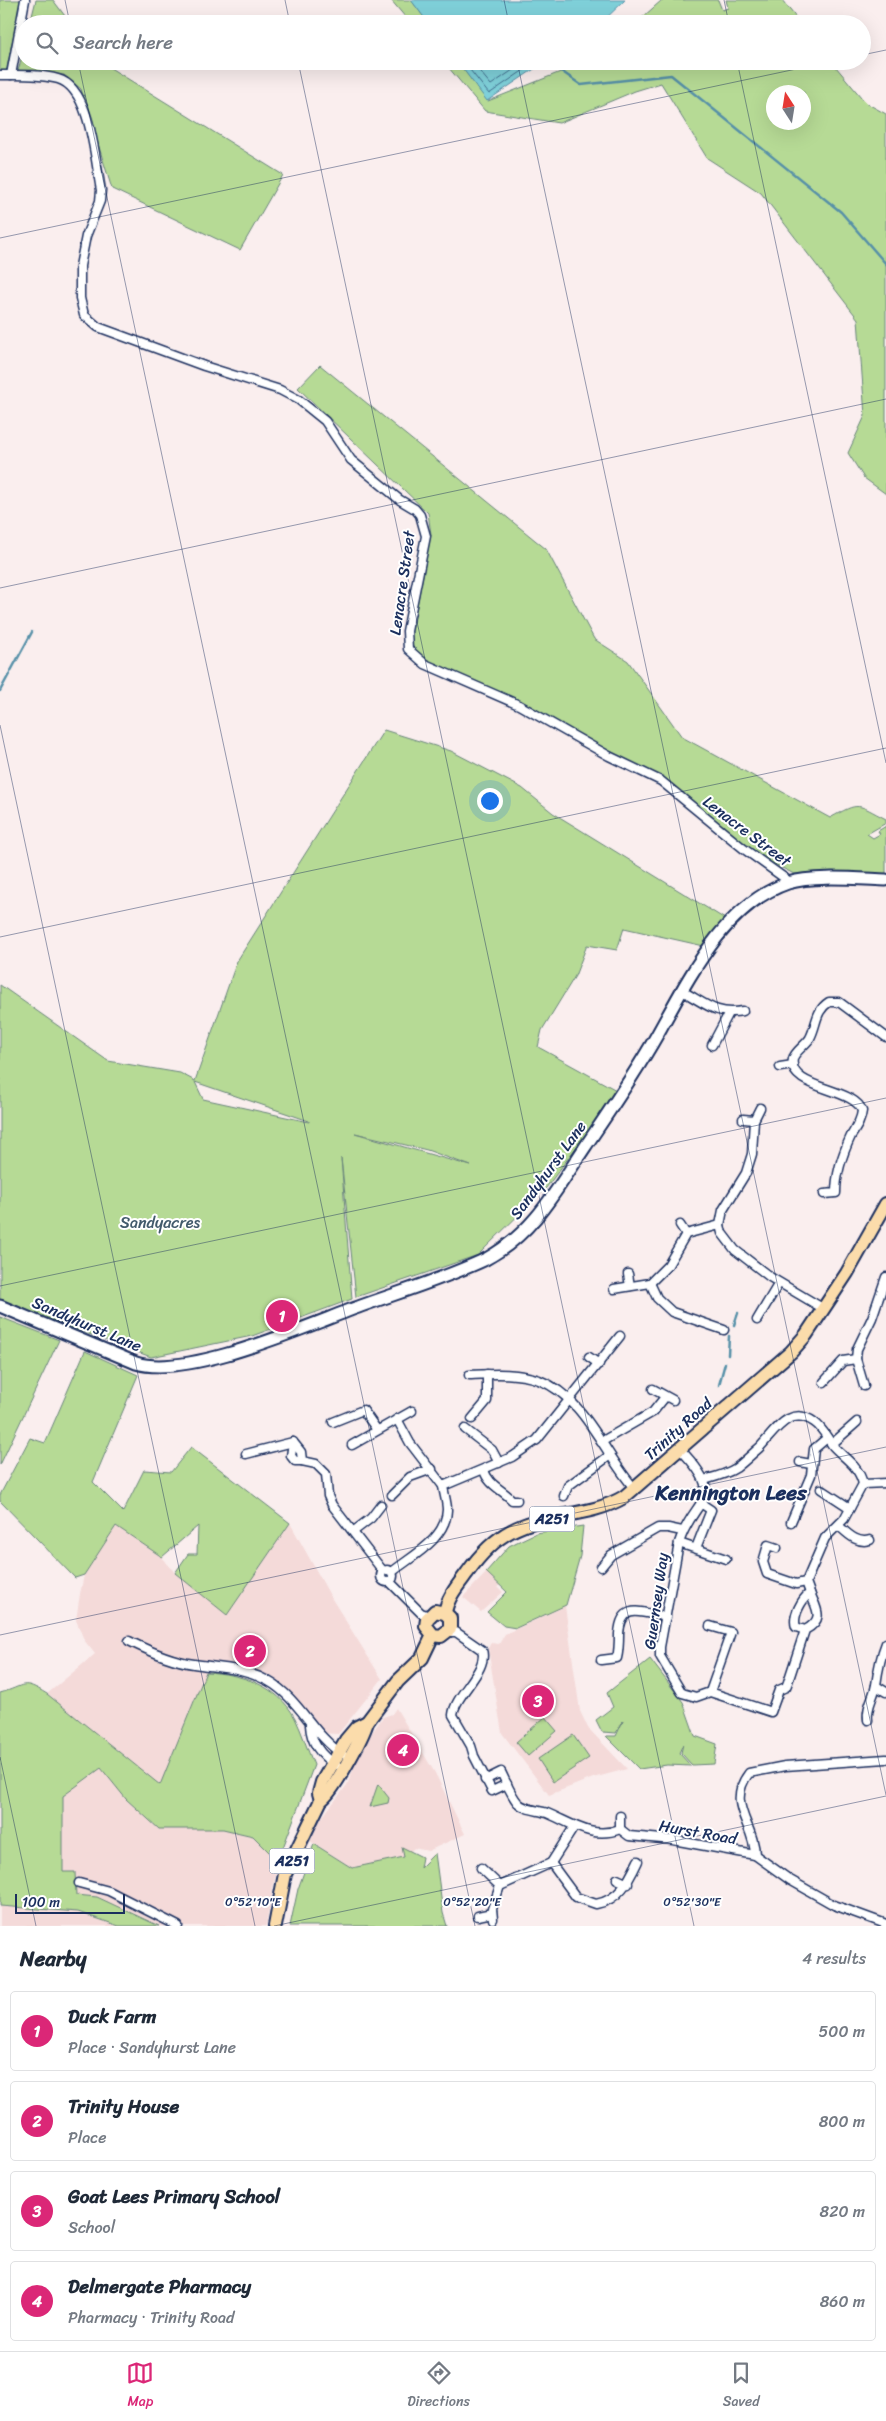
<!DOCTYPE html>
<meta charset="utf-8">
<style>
body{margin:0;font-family:Sriracha,sans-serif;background:#f6f6f7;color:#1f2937}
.compass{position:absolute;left:766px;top:85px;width:45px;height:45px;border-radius:50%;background:#fff;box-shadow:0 5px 20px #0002;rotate:348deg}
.scale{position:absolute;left:15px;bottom:12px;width:110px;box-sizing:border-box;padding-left:5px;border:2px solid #1b2f5e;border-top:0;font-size:14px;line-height:18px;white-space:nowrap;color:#1b2f5e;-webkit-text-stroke:4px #fff;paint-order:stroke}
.you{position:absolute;left:489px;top:800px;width:18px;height:18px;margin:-12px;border:4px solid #fff;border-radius:50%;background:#1a73e8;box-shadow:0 0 0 8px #1a73e833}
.badge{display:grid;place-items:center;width:32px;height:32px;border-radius:50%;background:#db2777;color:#fff;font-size:16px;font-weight:700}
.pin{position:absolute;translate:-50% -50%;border:2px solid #fff;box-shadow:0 1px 5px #0006}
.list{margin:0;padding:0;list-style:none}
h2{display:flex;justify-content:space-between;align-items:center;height:65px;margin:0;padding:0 20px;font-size:21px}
h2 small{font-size:16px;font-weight:400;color:#747a83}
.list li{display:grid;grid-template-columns:32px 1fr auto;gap:15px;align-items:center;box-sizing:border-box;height:80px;margin:0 10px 10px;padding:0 10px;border:1px solid #e0e1e3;border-radius:5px}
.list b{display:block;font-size:19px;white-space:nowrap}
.list p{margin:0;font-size:16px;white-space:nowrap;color:#747a83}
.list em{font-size:16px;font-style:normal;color:#747a83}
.icon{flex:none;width:28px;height:28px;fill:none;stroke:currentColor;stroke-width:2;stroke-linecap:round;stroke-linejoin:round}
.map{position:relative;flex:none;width:886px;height:1926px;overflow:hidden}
.search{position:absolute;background:#fff;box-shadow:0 5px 20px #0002;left:15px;right:15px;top:15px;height:55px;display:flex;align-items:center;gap:12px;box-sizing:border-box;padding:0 18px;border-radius:28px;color:#747a83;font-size:19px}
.sheet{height:425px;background:#fff}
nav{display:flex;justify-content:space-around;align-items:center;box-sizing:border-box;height:70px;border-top:1px solid #e0e1e3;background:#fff;font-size:14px;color:#747a83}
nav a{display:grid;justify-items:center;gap:2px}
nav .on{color:#db2777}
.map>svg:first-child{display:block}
</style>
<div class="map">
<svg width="886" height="1926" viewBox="0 0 886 1926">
<rect width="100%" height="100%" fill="#faeeee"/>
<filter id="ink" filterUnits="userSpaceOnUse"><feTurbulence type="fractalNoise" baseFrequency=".02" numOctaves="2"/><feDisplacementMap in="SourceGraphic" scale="10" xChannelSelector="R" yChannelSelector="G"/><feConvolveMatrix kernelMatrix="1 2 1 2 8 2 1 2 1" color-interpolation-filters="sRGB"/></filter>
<g filter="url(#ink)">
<g fill="#f4dad9">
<path d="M290 1523 332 1599 382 1679 338 1734 320 1733 262 1674 230 1664 206 1672 161 1786 47 1694 95 1654 84 1640 76 1620 80 1594 84 1575 116 1526 162 1557 175 1573 227 1615Z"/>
<path d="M491 1568 505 1580 498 1587 503 1592 481 1612 463 1597Z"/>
<path d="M565 1606 580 1711 588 1728 627 1769 593 1778 549 1795 502 1733 488 1648 491 1643 499 1644 505 1634Z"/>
<path d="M396 1708 435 1773 465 1834 428 1851 414 1848 405 1857 352 1868 310 1841 320 1820 347 1785 363 1745 383 1717 392 1714Z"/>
<path d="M101 1768 126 1799 159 1829H223L253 1836 278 1861 266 1926H159L97 1897 76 1895 63 1872V1796Z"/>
<path d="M0 1906 78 1912 119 1926H0Z"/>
</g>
<g fill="#b6da95" stroke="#68847a" fill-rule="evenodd">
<path d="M0 0H21L6 72H0Z"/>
<path d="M36 0H53L71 24H30Z"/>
<path d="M391 0H411L429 24H411Z"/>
<path d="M662 0H718L722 10 728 8 726 0H782L801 24H635Z"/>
<path d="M24 48V61H99L283 175 240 250 112 189 81 89 64 75 18 71Z"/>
<path d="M443 61H457L488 101 568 69 579 61H831L866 103 886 114V494L864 478 848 453 865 416 858 319 761 193 707 158 661 83 635 91 559 123 485 111ZM774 92H804V122H774Z"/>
<path d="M320 365 546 549 594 639 628 661 682 737 830 818C860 801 857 804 886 819V823L867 834 873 838 880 834 878 831 886 826V877L794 874 751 852 661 779 608 754 429 661 409 646 431 534 428 513 298 388Z"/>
<path d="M384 730 451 751 522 788 553 813 725 919 704 946 624 928 617 950 587 945 575 976 542 1030 538 1047 618 1091 546 1188 478 1255 356 1297 341 1158 352 1299 252 1336 151 1357 0 1301V985L108 1061 180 1073 195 1081 237 961ZM195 1082 309 1121V1122L203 1099ZM355 1133 427 1150 471 1166Z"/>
<path d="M0 1317 59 1340 0 1465Z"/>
<path d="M85 1351 138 1375 93 1482 123 1512 144 1470 171 1472 191 1447 290 1523 227 1615 175 1573 188 1554H197L198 1526 162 1557 116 1526 84 1575 75 1578 0 1501V1495L30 1438 45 1443Z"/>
<path d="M583 1526 580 1556 566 1605 516 1628 504 1626 487 1612 507 1592 486 1572 509 1546 517 1542 536 1533Z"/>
<path d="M650 1659 683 1702 695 1736 717 1744 714 1764 692 1765 681 1753 683 1744 679 1753 691 1766 667 1765 639 1769 606 1736H616L623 1721 616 1733 602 1732 596 1720 613 1707 607 1693Z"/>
<path d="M206 1672C240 1674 277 1684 295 1718 302 1732 307 1749 314 1765L278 1861 253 1836 223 1829H159L126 1799 101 1768 63 1796V1872H75L76 1895 97 1897 159 1926H119L78 1912 0 1906V1693C26 1686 21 1678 47 1694L160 1785Z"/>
<path d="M545 1717 557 1731 528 1756 516 1742Z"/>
<path d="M573 1735 589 1758 553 1782 538 1759Z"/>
<path d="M378 1784 389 1798 388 1803 370 1807Z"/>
<path d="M314 1844 352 1868 404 1857 402 1847 422 1857 420 1868 435 1853 443 1913 447 1926H290L298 1889Z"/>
</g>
<g fill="#7fd0d9" stroke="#5790a8">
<path d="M411 0H625L600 24H429Z"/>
<path d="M457 61H546L487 101Z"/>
</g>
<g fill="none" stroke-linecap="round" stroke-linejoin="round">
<g stroke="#436f8f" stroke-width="1">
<path d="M463 61 489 94 537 61"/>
<path d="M471 61 491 85 526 61"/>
</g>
<g stroke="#5790a8" stroke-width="2.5">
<path d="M547 61 581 85 671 75 841 212 886 264"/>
<path d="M0 691 32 632"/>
<path d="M734 1325 738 1313"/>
<path d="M728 1355 729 1336"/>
<path d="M719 1385 725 1363"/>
</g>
<defs>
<g id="street">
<path d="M0 75C18 75 41 74 58 79 91 88 95 161 101 190L100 201 86 236 80 266V298L84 315 98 327 204 366 280 390 299 400 325 421 351 460 400 500 415 509 420 515 426 536 407 631 408 649 425 664 519 705 609 756 661 781 744 849 790 882"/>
<path d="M11 75 25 0"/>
<path d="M682 991C705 1003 716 1016 743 1011"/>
<path d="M712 1045 729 1013"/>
<path d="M780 1067 793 1065"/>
<path d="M760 1108 754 1120 752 1154 746 1173 723 1210 720 1225 722 1233 735 1250 770 1277 824 1309"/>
<path d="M743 1119 754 1120"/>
<path d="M824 1194 836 1193C836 1173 843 1153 851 1136 856 1128 861 1121 862 1111 855 1087 787 1090 793 1059 794 1052 806 1045 810 1038 817 1025 815 1011 829 1002H839L886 1037"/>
<path d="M680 1225 686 1234"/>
<path d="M628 1274 630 1286"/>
<path d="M650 1283 657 1298 672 1312 724 1330"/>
<path d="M614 1289 650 1283 668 1265 686 1234 720 1225"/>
<path d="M757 1320 779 1283"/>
<path d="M589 1357 599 1364"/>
<path d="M469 1375C492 1374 517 1372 539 1380 586 1398 604 1455 635 1489"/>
<path d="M824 1382 843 1361 856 1359"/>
<path d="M864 1386 856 1359 857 1349 872 1318 886 1277"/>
<path d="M653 1389 673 1400"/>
<path d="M397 1419 410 1443 443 1486"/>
<path d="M472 1419 487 1401V1374"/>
<path d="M333 1422 363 1410 377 1430"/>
<path d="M465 1429 492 1450 499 1463"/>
<path d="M293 1442 291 1456 295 1461H302"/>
<path d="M601 1442 653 1412 665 1397"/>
<path d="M832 1444 857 1422"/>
<path d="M352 1445 412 1411"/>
<path d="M680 1449C730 1501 694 1495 679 1543L660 1647V1656L682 1693 696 1697 710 1692 771 1712 779 1690 786 1687 788 1682 805 1630C825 1619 817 1610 810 1593 802 1599 792 1616 796 1627L805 1630"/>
<path d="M246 1454 293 1442 301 1452 302 1461 316 1464 326 1474 328 1496 332 1505 383 1571"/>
<path d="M800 1462 811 1464"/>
<path d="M484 1470C488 1485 502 1489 512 1500H517"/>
<path d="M704 1480C715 1477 727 1474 736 1468 744 1462 752 1454 759 1448 774 1433 789 1404 814 1422 823 1428 827 1438 833 1446 845 1459 859 1466 863 1484L844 1519 825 1538 806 1582 810 1593"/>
<path d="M863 1484 886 1483"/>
<path d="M821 1489 850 1508"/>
<path d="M392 1495 410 1477 432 1469"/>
<path d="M564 1496 568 1486 609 1456"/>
<path d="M791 1522 811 1475 814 1449 827 1438"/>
<path d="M839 1526C848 1534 857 1544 870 1540"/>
<path d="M354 1531 371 1518 381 1505"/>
<path d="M679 1543 726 1559"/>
<path d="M696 1548 711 1510 702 1504"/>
<path d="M777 1548 768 1545 763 1562 767 1574 796 1584 806 1582"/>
<path d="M601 1567 611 1555 658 1528H668L682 1531"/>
<circle cx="387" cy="1576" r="6"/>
<path d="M392 1572C412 1556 446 1539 447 1510 447 1502 444 1494 443 1486L512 1457 537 1440 620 1336"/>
<path d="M390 1582 421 1613 429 1616"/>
<path d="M448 1632H456L482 1650C489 1670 455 1694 453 1715L471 1746 474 1756 492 1791 507 1784"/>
<path d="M129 1641C149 1651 171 1661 194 1664 220 1668 244 1668 268 1681 299 1698 313 1735 342 1754"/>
<path d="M601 1660 617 1658C619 1650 619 1642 619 1634 621 1601 642 1613 666 1617"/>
<path d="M876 1686 886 1692"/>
<path d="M710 1692 731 1632 710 1626"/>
<path d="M868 1720C866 1707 874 1697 876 1685 878 1670 880 1658 886 1643"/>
<path d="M310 1725C311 1744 321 1756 336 1765"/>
<path d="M485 1780 501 1772C506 1782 511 1795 518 1803 525 1810 538 1810 547 1813 571 1823 593 1840 620 1829L629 1836 673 1840 755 1855 790 1880 834 1905 886 1924"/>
<path d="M620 1829V1816"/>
<path d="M755 1855C755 1825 725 1804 749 1773L785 1766 886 1759"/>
<path d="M551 1863 576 1897 596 1904C620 1900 629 1880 638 1861"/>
<path d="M481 1868 500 1886"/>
<path d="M617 1879 628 1884"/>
<path d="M79 1883 109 1891 178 1926"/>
<path d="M478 1916 492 1913"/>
<path d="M493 1919 492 1909 500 1886 551 1863 574 1827"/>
</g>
<path id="secondary" d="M0 1306 136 1363C189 1379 308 1325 361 1306 403 1291 446 1278 486 1259 533 1234 557 1189 585 1147 610 1110 635 1074 657 1035 688 980 723 905 788 883 812 875 859 879 886 880"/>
<g id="primary">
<path d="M445 1613 435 1611 427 1619 426 1626 433 1635 441 1636 450 1629V1618L445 1613C447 1598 458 1585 467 1573 479 1556 492 1541 511 1531 546 1512 589 1518 624 1497L791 1352 806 1335 847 1273 886 1204"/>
<path d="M321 1800 319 1793 322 1782 346 1740 357 1727 367 1722 398 1681 422 1658 433 1635"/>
<path d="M275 1926 285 1874 321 1800C333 1793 363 1736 367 1722"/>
</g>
</defs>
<use href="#street" stroke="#1b2f5e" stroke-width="11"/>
<use href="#secondary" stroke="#1b2f5e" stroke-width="15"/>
<use href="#primary" stroke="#1b2f5e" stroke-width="16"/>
<use href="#street" stroke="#fff" stroke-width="8"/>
<use href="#secondary" stroke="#fff" stroke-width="11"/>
<use href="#primary" stroke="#fbdcab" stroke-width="12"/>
</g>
</g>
<path fill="none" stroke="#1b2f5e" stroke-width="1" stroke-opacity="0.45" d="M65 0 70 24M285 0 290 24M504 0 509 24M724 0 729 24M862 55 886 50M78 61 475 1926M298 61 694 1926M517 61 886 1795M737 61 886 763M0 238 834 61M0 588 886 399M0 725 255 1926M0 937 886 748M0 1286 886 1098M0 1635 886 1447M0 1757 36 1926M274 1926 886 1796"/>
<g text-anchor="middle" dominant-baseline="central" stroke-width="4" stroke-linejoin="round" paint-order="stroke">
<g fill="#fff" stroke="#5f6d8e" stroke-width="1">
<rect x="529.5" y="1506.5" width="45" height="25" rx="4"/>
<rect x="269.5" y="1848.5" width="45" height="25" rx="4"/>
</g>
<g font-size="15" font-weight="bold" fill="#1b2f5e">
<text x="552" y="1519">A251</text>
<text x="292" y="1861">A251</text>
</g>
<g font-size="16" fill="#1b2f5e" stroke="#fff">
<text transform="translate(402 583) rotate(-82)">Lenacre Street</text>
<text transform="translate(747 831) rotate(37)">Lenacre Street</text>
<text transform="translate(548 1170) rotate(-54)">Sandyhurst Lane</text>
<text transform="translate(87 1324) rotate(23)">Sandyhurst Lane</text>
<text transform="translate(678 1429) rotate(-42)">Trinity Road</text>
<text transform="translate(656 1601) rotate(-82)">Guernsey Way</text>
<text transform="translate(698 1832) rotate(10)">Hurst Road</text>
</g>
<g font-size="16" fill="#425a6c" stroke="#fff">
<text x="160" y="1222">Sandyacres</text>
</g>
<g font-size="21" font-weight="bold" fill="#1b2f5e" stroke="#fff">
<text x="731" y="1493">Kennington Lees</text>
</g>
</g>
<g font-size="12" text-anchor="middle" fill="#1b2f5e" stroke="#fff" stroke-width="4" stroke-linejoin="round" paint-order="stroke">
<text x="253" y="1906">0°52'10"E</text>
<text x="472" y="1906">0°52'20"E</text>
<text x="692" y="1906">0°52'30"E</text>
</g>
</svg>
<svg class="compass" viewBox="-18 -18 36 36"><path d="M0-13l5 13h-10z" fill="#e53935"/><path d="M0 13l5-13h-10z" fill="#747a83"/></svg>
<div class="scale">100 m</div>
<div class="you"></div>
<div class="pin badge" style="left:282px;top:1316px">1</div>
<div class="pin badge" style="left:250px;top:1651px">2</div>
<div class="pin badge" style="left:538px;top:1701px">3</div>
<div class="pin badge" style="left:403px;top:1750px">4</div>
<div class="search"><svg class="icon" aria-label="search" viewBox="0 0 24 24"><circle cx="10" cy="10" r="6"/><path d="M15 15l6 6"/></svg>Search here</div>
</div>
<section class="sheet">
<h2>Nearby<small>4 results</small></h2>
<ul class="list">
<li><span class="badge">1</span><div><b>Duck Farm</b><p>Place · Sandyhurst Lane</p></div><em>500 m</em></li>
<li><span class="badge">2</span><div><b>Trinity House</b><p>Place</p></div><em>800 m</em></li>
<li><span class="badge">3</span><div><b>Goat Lees Primary School</b><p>School</p></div><em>820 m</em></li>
<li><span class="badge">4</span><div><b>Delmergate Pharmacy</b><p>Pharmacy · Trinity Road</p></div><em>860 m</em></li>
</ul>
</section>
<nav>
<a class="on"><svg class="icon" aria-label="map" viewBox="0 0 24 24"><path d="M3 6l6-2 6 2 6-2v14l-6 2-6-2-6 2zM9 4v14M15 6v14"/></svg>Map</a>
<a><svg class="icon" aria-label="directions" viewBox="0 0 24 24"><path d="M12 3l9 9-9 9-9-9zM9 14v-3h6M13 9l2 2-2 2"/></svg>Directions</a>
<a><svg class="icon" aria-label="saved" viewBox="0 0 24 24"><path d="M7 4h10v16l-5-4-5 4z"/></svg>Saved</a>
</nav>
